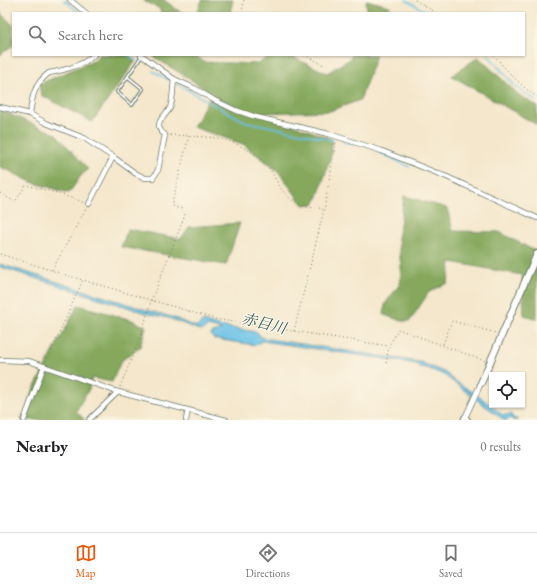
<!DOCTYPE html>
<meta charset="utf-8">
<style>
body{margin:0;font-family:"EB Garamond","Noto Serif JP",serif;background:#f2f2f2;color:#202124}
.controls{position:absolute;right:12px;bottom:12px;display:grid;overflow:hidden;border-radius:0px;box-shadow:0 1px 3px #0004}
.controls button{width:36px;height:36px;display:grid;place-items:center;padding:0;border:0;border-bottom:1px solid #e0e0e0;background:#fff;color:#202124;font:20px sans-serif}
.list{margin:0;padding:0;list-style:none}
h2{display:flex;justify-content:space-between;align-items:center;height:52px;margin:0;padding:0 16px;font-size:17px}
h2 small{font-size:13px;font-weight:400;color:#757577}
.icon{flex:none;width:22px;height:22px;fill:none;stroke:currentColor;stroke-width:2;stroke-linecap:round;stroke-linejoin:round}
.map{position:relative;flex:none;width:537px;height:420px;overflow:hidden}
.search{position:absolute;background:#fff;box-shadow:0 1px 3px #0004;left:12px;right:12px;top:12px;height:44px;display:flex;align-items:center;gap:10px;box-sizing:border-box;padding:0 14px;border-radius:0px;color:#757577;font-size:15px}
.sheet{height:112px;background:#fff}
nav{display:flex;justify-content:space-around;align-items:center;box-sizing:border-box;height:56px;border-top:1px solid #e0e0e0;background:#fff;font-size:11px;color:#757577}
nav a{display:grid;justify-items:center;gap:2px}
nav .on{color:#ea580c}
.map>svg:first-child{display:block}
</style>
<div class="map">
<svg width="537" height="420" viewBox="0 0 537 420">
<rect width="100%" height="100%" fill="#fcf5e5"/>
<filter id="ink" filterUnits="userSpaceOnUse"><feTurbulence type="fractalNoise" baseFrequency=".025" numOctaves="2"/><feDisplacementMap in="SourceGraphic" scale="8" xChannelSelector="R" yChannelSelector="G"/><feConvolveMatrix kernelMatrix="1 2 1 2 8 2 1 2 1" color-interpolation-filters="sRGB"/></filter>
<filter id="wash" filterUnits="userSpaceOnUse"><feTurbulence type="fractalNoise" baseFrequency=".012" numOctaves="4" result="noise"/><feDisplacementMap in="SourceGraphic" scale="16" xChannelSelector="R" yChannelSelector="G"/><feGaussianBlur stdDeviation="0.9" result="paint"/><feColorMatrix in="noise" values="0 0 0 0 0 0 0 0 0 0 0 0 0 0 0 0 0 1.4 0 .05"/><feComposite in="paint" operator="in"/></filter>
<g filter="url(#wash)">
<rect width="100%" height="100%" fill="#f4e7cc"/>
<g fill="#85a85d" stroke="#527248">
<path d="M144 0H164L182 13H161L159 8 145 2Z"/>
<path d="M202 0H233L230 13H197Z"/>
<path d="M366 0 390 6 388 13H367Z"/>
<path d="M0 13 13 25V45L0 55Z"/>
<path d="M99 55H127L135 62 92 122 41 95 39 84 93 61Z"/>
<path d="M155 55H195L204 62 258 64 270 56 288 55 327 73 350 59 352 55H376L360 100 330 111 262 113 332 139 331 156 317 199 314 204 303 205 278 171 243 144 193 127 211 94 193 81 154 57Z"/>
<path d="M478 57 519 95 537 106V125L452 76Z"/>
<path d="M0 110 56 134 88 169 80 177 69 193 31 182 8 170 0 167Z"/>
<path d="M404 196 447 208 453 231 499 232 537 252V319L524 315 522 275 451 262 448 283 429 292 410 321H402L384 315 385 304 400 284 401 267 398 239Z"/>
<path d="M240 223 226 265 121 247 128 229 181 239 189 227Z"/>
<path d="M78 305 132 320 146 327 140 347 121 361 112 382 92 378 89 389 76 411 85 420H21L27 411 31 394Z"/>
</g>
<path fill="#6ac2e7" stroke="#44808e" d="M0 264 147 310 175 318 186 323 197 327 203 321 218 326 257 332 262 338 420 362 446 373 452 379 472 392 475 393 503 415 511 414 513 418 518 420H513L510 418 508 420H504L444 375 427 368 419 367 417 364 262 341 255 345 214 339 211 335 212 333 222 330 208 326 202 331 168 318 146 313 0 267Z"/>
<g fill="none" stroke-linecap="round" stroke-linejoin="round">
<g stroke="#6ac2e7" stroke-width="1.5">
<path d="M64 0 80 13"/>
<path d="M406 0 429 13"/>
<path d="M129 55 136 61"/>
<path d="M488 55 516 87 537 101"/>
<path d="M153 71 169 80"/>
<path d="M177 84 244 121 333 140"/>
<path d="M343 142 353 144"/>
<path d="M376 151 410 167"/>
</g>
</g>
</g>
<g filter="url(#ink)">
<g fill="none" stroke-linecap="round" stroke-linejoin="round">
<defs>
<path id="lane" d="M128 77 143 89 132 105 117 92 141 57"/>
<g id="street">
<path d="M70 0 86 13"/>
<path d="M141 55 174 79 194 88 214 100 235 110 256 117 329 134 382 151 447 177 537 218"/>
<path d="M0 107 30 114 46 123 84 138 113 157 135 173 145 178H153L158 170 165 135C151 124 165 117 170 108 173 102 173 86 174 79"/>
<path d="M30 114C32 97 34 84 49 73 65 70 82 66 94 55"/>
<path d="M89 204 113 157"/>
<path d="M0 360 29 361 118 392 226 420"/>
<path d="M24 420 44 366"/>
<path d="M89 420 118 392"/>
<path d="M186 420 188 410"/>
<path d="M464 420 481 383"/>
</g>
<g id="secondary">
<path d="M481 383 537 254"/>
<path d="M465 418 467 420"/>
</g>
</defs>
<use href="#lane" stroke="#6a7869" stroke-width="4"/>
<use href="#street" stroke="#6a7869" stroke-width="6"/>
<use href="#secondary" stroke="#6a7869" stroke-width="8"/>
<g stroke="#6a7869" stroke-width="1" stroke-dasharray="1 3" stroke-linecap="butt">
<path d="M415 0 437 13"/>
<path d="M242 13 244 0"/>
<path d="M304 55 324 65"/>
<path d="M494 55C507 71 520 85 537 97"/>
<path d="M170 135C185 136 201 136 216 138 229 139 250 150 260 158 275 170 278 194 296 202 304 206 315 207 323 209"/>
<path d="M0 193 15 202 26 185 57 193 85 203"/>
<path d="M0 254 82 280"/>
<path d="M52 270 87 207"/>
<path d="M294 331 324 210 336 141"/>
<path d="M443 344 452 321 496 333"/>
<path d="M46 362 83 280 215 319 389 346"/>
<path d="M386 363 389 346 398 329 485 361"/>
<path d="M120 387 141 336 150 304 185 215 183 209 174 207 172 203 189 136"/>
</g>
<use href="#lane" stroke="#fff" stroke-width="2"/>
<use href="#street" stroke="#fff" stroke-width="4.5"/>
<use href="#secondary" stroke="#fff" stroke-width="6"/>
</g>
</g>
<g text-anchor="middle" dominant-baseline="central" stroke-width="3" stroke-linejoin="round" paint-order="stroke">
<g font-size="15" font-style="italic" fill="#325e61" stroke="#fcf5e5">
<text transform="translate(264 323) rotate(14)">赤目川</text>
</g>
</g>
</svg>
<div class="controls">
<button><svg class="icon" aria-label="locate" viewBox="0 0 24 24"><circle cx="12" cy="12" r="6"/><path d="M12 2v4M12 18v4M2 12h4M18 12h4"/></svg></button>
</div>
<div class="search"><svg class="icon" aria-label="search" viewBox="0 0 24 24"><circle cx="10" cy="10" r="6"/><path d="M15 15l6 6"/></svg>Search here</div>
</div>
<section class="sheet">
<h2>Nearby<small>0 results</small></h2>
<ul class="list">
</ul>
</section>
<nav>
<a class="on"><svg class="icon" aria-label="map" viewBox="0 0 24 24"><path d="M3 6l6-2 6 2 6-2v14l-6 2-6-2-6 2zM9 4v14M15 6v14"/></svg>Map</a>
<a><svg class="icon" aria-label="directions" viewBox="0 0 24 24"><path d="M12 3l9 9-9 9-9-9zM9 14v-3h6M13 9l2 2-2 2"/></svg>Directions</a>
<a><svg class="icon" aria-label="saved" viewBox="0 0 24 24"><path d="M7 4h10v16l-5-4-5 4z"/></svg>Saved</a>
</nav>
